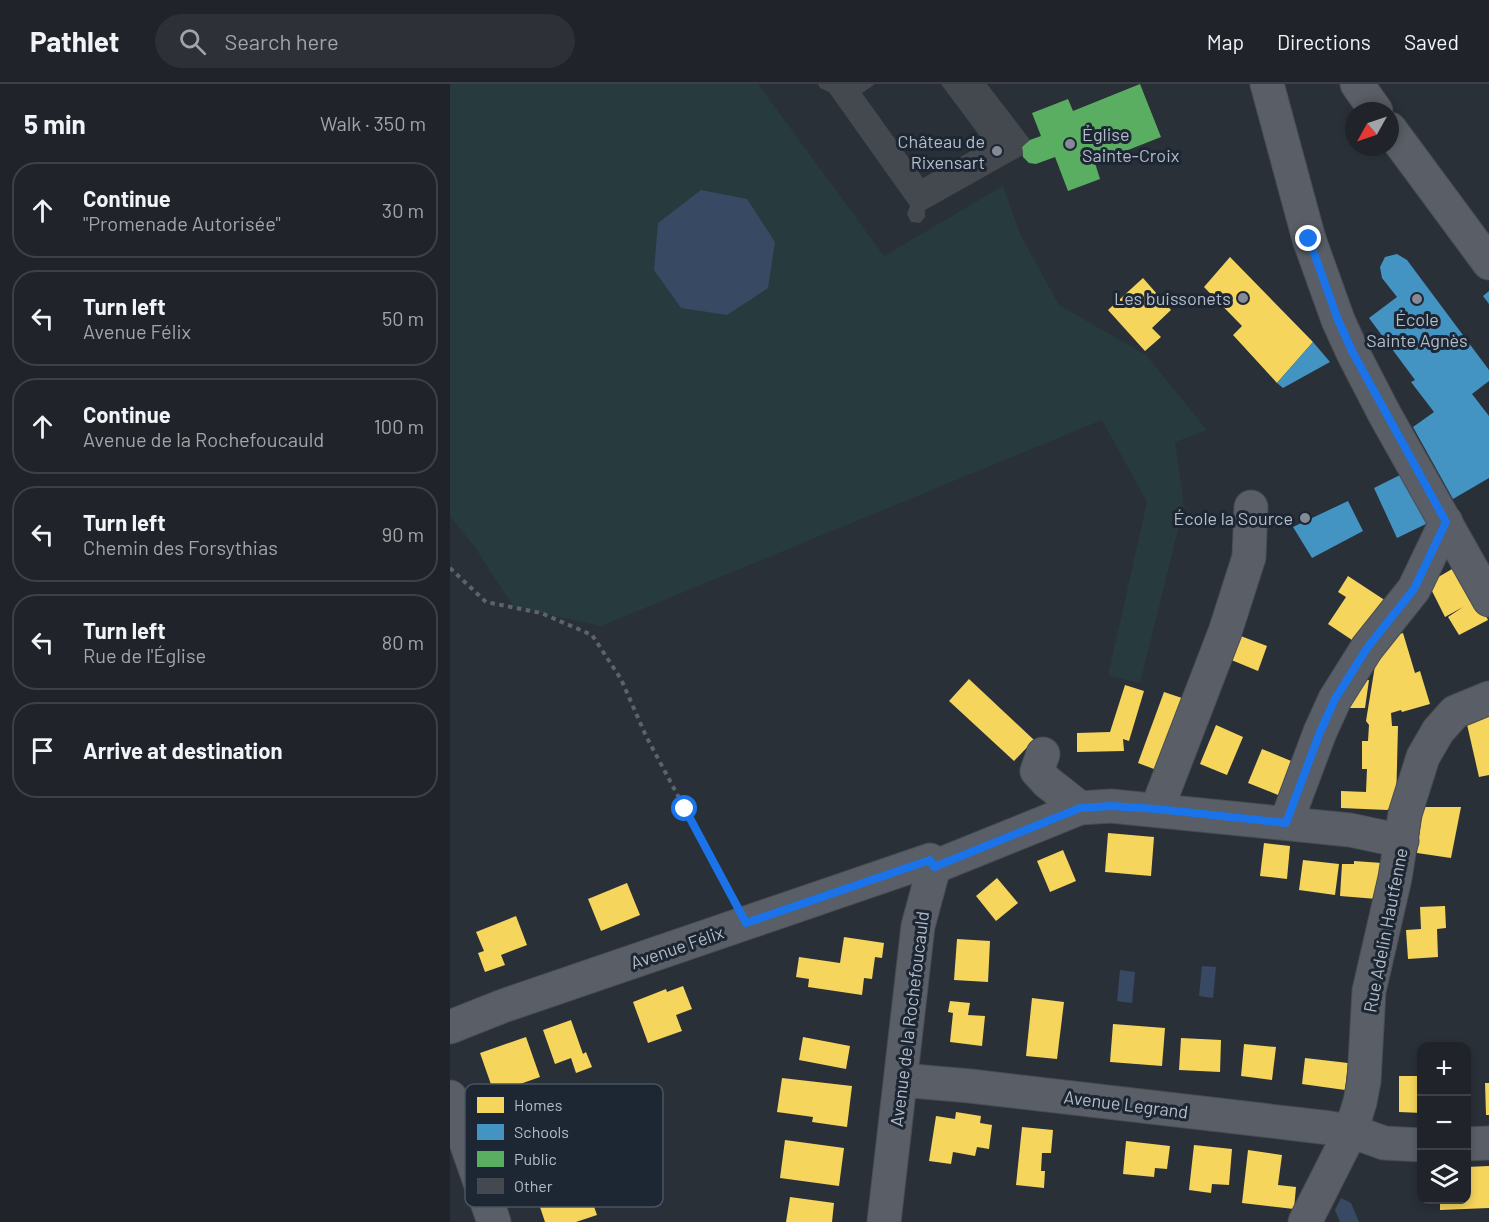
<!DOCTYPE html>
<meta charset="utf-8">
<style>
body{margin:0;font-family:Barlow,sans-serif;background:#2d3036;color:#f1f3f6}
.controls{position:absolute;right:18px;bottom:18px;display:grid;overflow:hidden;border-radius:12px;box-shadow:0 3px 9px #0003}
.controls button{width:54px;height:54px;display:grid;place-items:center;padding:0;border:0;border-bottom:2px solid #3d4147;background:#20242a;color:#f1f3f6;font:30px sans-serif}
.compass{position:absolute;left:895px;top:18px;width:54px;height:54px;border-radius:50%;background:#20242a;box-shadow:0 3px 9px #0003;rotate:230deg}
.stop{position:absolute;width:18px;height:18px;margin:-14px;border:4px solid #1a73e8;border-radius:50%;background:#fff}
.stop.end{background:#1a73e8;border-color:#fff;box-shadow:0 2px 6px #0008}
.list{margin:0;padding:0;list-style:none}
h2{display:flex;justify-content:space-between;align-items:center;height:78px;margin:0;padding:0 24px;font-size:26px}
h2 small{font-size:20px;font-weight:400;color:#a2a4a8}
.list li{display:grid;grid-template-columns:39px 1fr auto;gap:18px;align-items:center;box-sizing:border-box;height:96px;margin:0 12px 12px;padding:0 12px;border:2px solid #3d4147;border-radius:24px}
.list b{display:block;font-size:22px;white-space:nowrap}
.list p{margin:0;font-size:20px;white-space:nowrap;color:#a2a4a8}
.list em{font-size:20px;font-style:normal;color:#a2a4a8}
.icon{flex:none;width:33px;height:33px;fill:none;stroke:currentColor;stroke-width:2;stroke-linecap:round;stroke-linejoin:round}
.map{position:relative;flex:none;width:1039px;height:1138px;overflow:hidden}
header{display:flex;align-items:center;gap:36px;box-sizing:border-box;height:84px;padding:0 30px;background:#20242a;border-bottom:2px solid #3d4147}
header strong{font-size:28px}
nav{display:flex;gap:33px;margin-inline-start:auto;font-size:21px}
.search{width:420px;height:54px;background:#2d3036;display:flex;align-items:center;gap:15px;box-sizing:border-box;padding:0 21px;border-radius:33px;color:#a2a4a8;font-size:22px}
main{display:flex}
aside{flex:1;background:#20242a}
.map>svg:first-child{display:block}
</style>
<header>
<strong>Pathlet</strong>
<div class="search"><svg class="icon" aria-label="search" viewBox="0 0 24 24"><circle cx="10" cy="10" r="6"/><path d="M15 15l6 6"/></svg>Search here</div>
<nav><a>Map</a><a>Directions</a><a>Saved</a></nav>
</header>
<main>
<aside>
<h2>5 min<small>Walk · 350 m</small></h2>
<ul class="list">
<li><svg class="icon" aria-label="ahead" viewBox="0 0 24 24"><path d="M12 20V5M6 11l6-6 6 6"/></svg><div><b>Continue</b><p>&quot;Promenade Autorisée&quot;</p></div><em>30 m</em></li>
<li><svg class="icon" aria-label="left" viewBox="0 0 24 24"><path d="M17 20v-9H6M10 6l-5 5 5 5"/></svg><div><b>Turn left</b><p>Avenue Félix</p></div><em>50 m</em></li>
<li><svg class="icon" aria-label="ahead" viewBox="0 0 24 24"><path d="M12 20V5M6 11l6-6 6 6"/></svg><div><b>Continue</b><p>Avenue de la Rochefoucauld</p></div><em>100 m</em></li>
<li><svg class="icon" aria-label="left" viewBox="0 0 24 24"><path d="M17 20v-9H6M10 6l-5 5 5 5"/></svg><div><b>Turn left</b><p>Chemin des Forsythias</p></div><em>90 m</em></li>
<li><svg class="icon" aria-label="left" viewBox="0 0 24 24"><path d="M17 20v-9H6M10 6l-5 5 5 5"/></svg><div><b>Turn left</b><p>Rue de l'Église</p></div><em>80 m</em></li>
<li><svg class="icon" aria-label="arrive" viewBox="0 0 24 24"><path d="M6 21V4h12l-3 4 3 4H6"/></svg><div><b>Arrive at destination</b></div></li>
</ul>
</aside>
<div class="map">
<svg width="1039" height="1138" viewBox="0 0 1039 1138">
<rect width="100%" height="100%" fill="#2a3038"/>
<path fill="#273a3e" d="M0 0H308L434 172 553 102 570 150 609 221 696 271 757 346 725 358 734 422 690 599 658 592 697 418 652 336 151 542 64 523 24 462 0 432Z"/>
<g fill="#384963">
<path d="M251 106 297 115 325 158 318 204 277 231 231 224 204 186 208 139Z"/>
<path d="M752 882 766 883 763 914 749 912Z"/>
<path d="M670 886 685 888 682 919 667 917Z"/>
<path d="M891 1114 901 1119 909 1138H890L885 1126Z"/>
</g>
<g fill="#f6d55c">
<path d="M780 173 863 258 827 299 783 251 792 242 754 203Z"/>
<path d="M693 194 721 226 702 244 711 253 695 267 658 226Z"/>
<path d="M1009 481 1038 536 1009 551 998 533 1013 523 995 533 978 499Z"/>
<path d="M898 492 936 517 908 560 878 540 896 513 888 508Z"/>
<path d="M953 549 965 589 970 587 980 620 952 628 951 626 941 629 942 642H948L946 721 937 726 891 724V707L916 708 917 685H912V657H918L919 641 916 637 929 557Z"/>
<path d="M788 551 817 562 808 587 779 575Z"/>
<path d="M519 595 584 656 564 677 499 617Z"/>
<path d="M919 596 915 624H899L901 597Z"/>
<path d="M675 601 694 607 679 657 673 655 674 667 627 668V649L660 648Z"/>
<path d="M714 608 738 616 712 688 688 679Z"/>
<path d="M1039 631V691L1029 693 1016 636Z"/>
<path d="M766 641 793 653 777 691 750 680Z"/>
<path d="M812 665 846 679 833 713 798 699Z"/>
<path d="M973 723H1011L1001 774 967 769Z"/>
<path d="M658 749 704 753 701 792 655 788Z"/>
<path d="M814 759 840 762 837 795 810 792Z"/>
<path d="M613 766 626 797 600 808 587 777Z"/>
<path d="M853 776 889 780 885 811 849 806Z"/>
<path d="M904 777 932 779 927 815 890 812 892 780H904Z"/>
<path d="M547 794 568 819 546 837 526 812Z"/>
<path d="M177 799 190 831 151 847 138 815Z"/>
<path d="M995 822 996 844 987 845 988 873 958 875 956 846 971 845 970 823Z"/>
<path d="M66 832 77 861 51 871 55 881 35 888 28 869 34 867 26 848Z"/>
<path d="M394 853 434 859 432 874 425 873 422 895 414 894 412 911 358 903 359 895 346 893 349 873 390 879Z"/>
<path d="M507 855 540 857 538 898 504 896Z"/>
<path d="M233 902 242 925 226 931 232 947 198 959 183 918 216 905 217 908Z"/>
<path d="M582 914 614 918 607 975 576 972Z"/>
<path d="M500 917 520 919 518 931 535 932 532 962 500 958 503 929 498 928Z"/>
<path d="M121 936 133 970 136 968 142 983 126 989 121 974 105 980 93 946Z"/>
<path d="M663 940 715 944 712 982 660 978Z"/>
<path d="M76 953 90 993 44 1009 30 969Z"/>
<path d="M353 953 400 962 396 985 349 976Z"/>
<path d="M731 954 771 956 770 988 729 986Z"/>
<path d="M794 960 826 963 822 996 791 992Z"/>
<path d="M855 974 898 979 895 1006 852 1000Z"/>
<path d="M949 992H972V1029L949 1028Z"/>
<path d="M332 994 402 1002 397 1043 362 1038 363 1033 327 1028Z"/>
<path d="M1035 999H1039V1031H1036Z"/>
<path d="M506 1028 531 1032 530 1039 542 1041 539 1065 527 1063 525 1072 503 1068 501 1080 479 1077 486 1032 505 1035Z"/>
<path d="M572 1043 603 1046 601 1069H592L591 1087H595L594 1104 566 1101Z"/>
<path d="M335 1056 394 1064 389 1102 330 1094Z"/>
<path d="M676 1057 720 1062 717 1085 705 1084 704 1093 673 1090Z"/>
<path d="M744 1061 782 1065 779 1101 762 1100 761 1109 739 1106Z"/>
<path d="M798 1066 832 1071 828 1101 846 1103 844 1125 792 1119Z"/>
<path d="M1039 1082V1124L990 1126V1116H1016V1083Z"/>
<path d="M135 1097 147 1131 126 1138H95L87 1114Z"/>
<path d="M340 1113 384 1119 382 1138H336Z"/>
</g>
<g fill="#4393c3">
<path d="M947 170 957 176 1039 286V297L1022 310 1039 332V394L1003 415 963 343 984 328 961 298 965 296 919 234 947 213 932 194 930 183 935 173Z"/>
<path d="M1039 207V220L1033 212Z"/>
<path d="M863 258 880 278 833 304 827 299Z"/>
<path d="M954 389 978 439 947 454 924 404Z"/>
<path d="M898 417 913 447 862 474 843 443Z"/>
</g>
<path fill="#5aae61" d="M690 0 711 53 645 79 650 95 618 107 605 73 586 80 579 79 573 73 572 63 577 57 591 52 582 29 618 15 623 27Z"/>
<path fill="#444950" d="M368 0H425L412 9 473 94 535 59 491 0H537L580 56 572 63 573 71 475 126V133L470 139 461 138 457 130 460 122 379 8 370 4Z"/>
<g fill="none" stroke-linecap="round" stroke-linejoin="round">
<defs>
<g id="minor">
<path d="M817 0 859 155 888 236 903 269 935 331 1039 516"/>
<path d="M907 0 926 27"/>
<path d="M940 45 1039 179"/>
<path d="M593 670 587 687 597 698 630 724"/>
<path d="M707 725 775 548 799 473 801 423"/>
<path d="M836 739 870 648 885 615 917 564 964 505 996 438"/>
<path d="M484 783 630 724 661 722 900 746 952 757"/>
<path d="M0 943 53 922 480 776 484 783"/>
<path d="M451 996 520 1002 880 1044 901 1047 934 1059 972 1061"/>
<path d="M0 1013 44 1138"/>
<path d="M1016 1060 1039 1059"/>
<path d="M434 1138 468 842 484 783"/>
<path d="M855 1138 901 1047 910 1018 914 997 919 907 945 794 955 730 973 673 988 647 1005 628 1039 614"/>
</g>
</defs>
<use href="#minor" stroke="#484c53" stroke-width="35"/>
<path stroke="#5d636a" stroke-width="4" stroke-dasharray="4.5 4.5" stroke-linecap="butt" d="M0 484 36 518 91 529 142 551 171 595 196 652 282 813"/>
<use href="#minor" stroke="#5a5e66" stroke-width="33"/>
</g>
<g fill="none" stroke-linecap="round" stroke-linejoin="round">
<path stroke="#1a73e8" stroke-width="8" d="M235 725 296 839 480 776 484 783 630 724 661 722 707 725 836 739 870 648 885 615 917 564 964 505 996 438 903 269 888 236 859 155"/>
</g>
<g fill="#848b96" stroke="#1d2633" stroke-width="2">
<circle cx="620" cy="60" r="6"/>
<circle cx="547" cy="67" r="6"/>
<circle cx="793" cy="214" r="6"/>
<circle cx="967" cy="215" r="6"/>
<circle cx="855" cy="434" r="6"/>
</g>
<g text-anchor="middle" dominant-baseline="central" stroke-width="6" stroke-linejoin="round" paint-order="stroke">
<g font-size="18" fill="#b4bcc9" stroke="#1d2633" text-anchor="end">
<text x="632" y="50" text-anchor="start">Église<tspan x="632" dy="21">Sainte-Croix</tspan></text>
<text x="535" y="57">Château de<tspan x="535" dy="21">Rixensart</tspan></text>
<text x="781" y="214">Les buissonets</text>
<text x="967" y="235" text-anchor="middle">École<tspan x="967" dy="21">Sainte Agnès</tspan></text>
<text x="843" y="434">École la Source</text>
</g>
<g font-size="18" fill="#b4bcc9" stroke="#1d2633">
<text transform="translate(935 846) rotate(-79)">Rue Adelin Hautfenne</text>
<text transform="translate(227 863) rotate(-19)">Avenue Félix</text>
<text transform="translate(459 935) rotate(-83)">Avenue de la Rochefoucauld</text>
<text transform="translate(676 1020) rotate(7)">Avenue Legrand</text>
</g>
</g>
<rect x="15" y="1000" width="198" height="123" rx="9" fill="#1d2633" stroke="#4a5360" stroke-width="1.5"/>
<rect x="27" y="1013" width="27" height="16" fill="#f6d55c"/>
<rect x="27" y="1040" width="27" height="16" fill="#4393c3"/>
<rect x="27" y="1067" width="27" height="16" fill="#5aae61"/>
<rect x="27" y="1094" width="27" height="16" fill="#444950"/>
<g font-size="16" fill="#b4bcc9">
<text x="64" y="1027">Homes</text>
<text x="64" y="1054">Schools</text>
<text x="64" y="1081">Public</text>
<text x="64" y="1108">Other</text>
</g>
</svg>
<div class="controls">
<button>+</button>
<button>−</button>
<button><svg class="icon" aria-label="layers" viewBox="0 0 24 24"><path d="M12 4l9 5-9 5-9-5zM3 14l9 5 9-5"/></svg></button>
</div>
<svg class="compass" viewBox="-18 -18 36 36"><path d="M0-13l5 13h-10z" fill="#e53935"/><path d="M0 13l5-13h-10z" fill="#a2a4a8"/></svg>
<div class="stop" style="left:235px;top:725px"></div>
<div class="stop end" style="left:859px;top:155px"></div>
</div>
</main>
